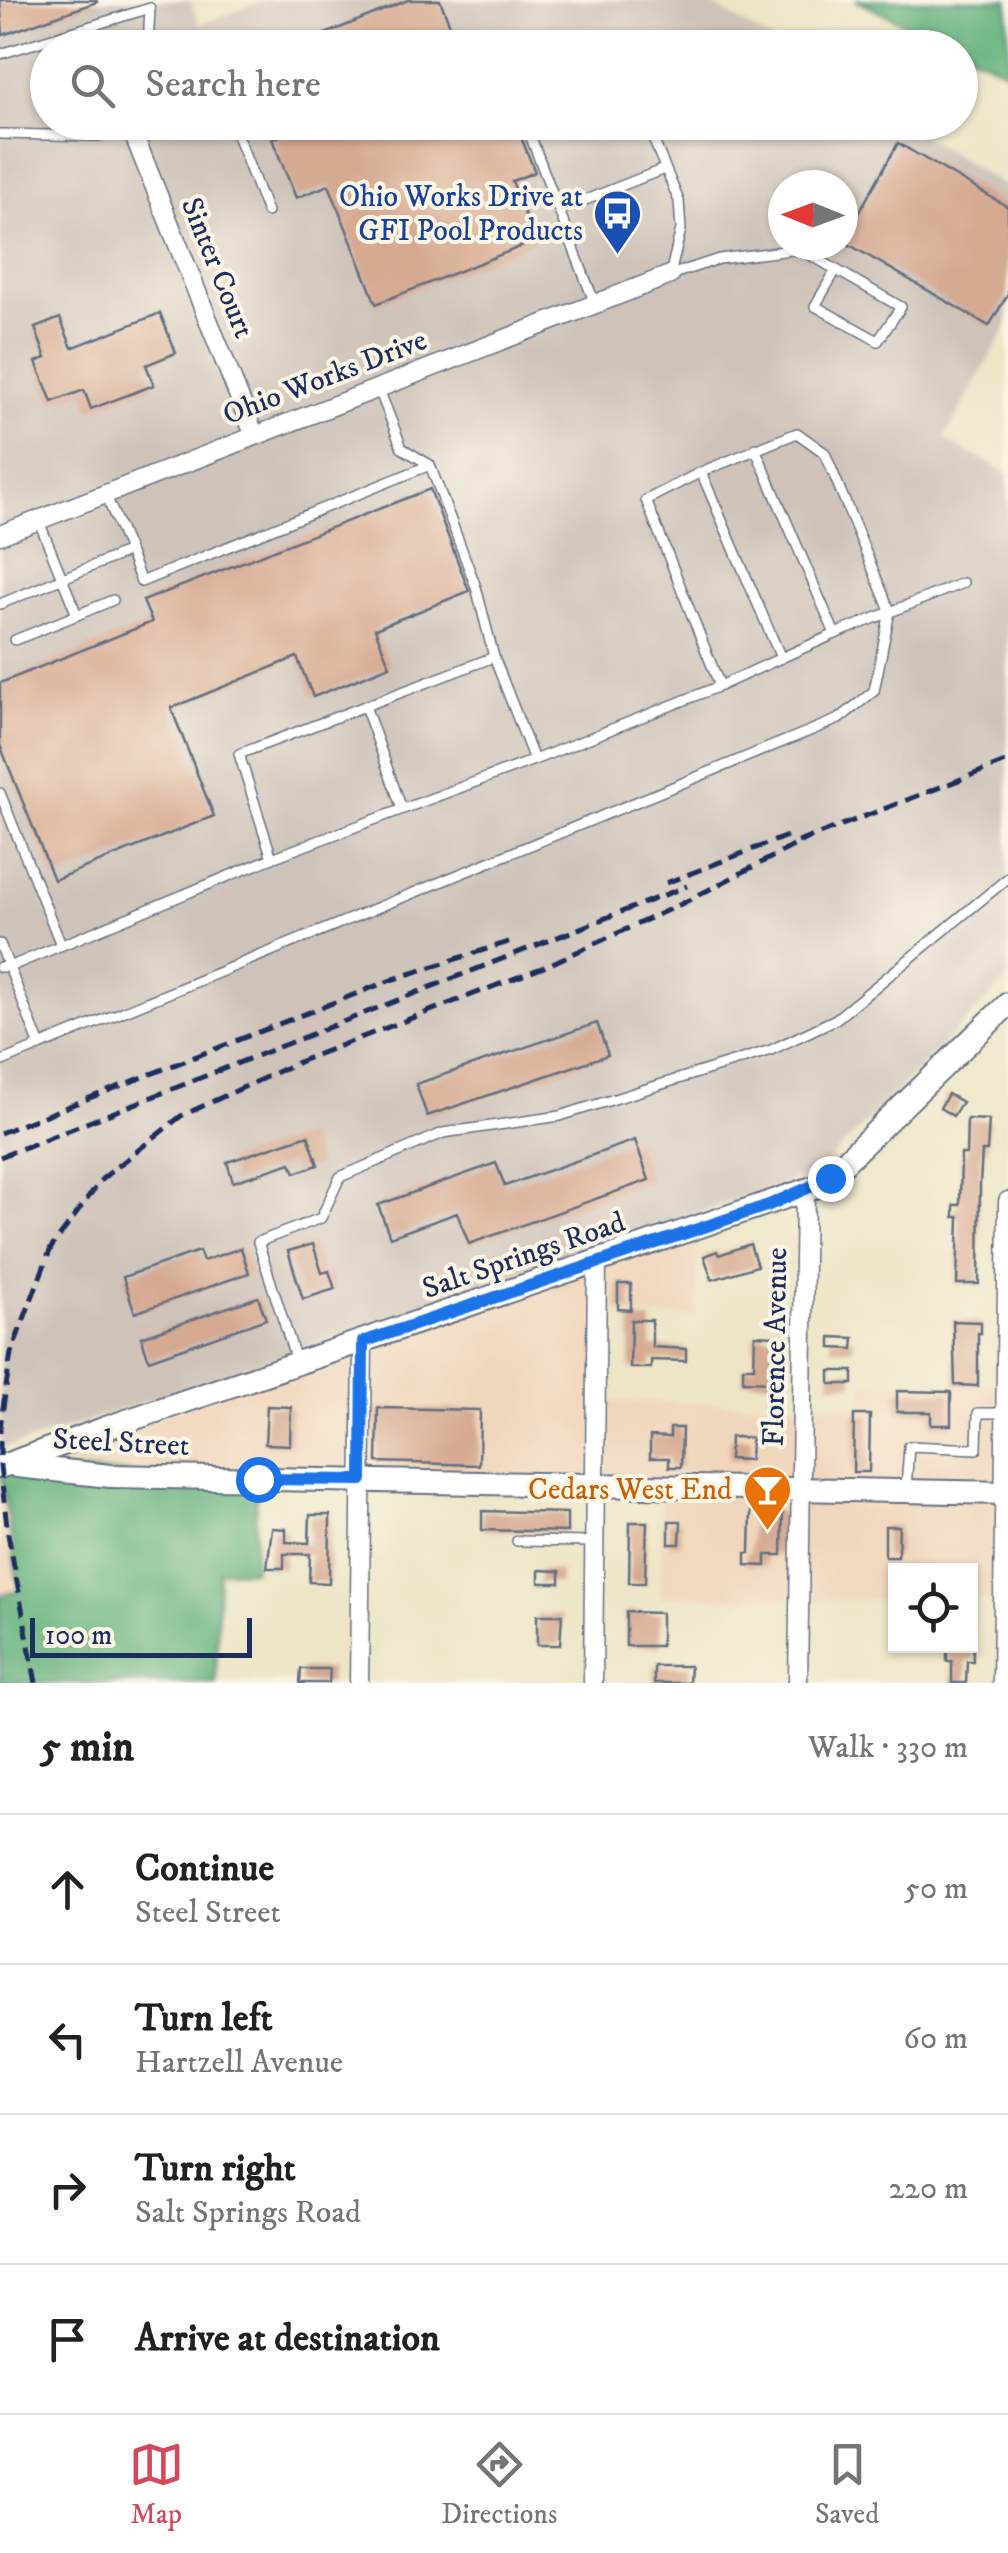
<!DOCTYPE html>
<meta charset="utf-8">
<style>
body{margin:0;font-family:"IM FELL DW Pica",serif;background:#f2f2f2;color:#202124}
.controls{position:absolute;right:30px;bottom:30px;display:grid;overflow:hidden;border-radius:0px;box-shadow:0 2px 8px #0004}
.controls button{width:90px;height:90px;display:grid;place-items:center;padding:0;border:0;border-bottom:2px solid #e0e0e0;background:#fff;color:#202124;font:50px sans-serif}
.compass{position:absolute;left:768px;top:170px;width:90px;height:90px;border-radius:50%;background:#fff;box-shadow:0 2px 8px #0004;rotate:271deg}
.scale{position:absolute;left:30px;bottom:25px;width:222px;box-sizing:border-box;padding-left:10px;border:5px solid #1b2f5e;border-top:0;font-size:28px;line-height:35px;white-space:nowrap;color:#1b2f5e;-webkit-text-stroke:8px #fcf5e5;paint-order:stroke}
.stop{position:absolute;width:30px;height:30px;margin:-22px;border:8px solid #1a73e8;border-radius:50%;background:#fff}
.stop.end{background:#1a73e8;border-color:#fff;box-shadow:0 2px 10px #0008}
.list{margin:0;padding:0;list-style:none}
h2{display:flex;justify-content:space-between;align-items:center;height:130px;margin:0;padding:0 40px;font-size:42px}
h2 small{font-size:32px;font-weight:400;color:#757577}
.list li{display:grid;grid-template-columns:65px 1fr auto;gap:30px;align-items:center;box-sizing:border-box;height:150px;padding:0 40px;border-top:2px solid #e0e0e0}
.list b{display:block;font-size:38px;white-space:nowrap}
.list p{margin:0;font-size:32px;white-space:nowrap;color:#757577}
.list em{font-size:32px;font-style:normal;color:#757577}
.icon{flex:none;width:55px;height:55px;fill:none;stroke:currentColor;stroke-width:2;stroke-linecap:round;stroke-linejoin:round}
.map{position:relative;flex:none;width:1008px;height:1683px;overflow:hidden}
.search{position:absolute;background:#fff;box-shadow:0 2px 8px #0004;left:30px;right:30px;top:30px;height:110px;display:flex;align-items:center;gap:25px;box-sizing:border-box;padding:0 35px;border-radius:55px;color:#757577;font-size:38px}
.sheet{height:730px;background:#fff}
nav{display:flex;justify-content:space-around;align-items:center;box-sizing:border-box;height:140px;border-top:2px solid #e0e0e0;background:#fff;font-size:28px;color:#757577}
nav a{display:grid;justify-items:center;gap:5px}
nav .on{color:#d1495b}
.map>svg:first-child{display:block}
</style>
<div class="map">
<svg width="1008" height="1683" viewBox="0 0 1008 1683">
<rect width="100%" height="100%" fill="#fcf5e5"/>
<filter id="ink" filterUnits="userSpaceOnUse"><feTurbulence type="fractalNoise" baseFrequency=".01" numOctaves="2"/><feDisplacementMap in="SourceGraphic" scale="20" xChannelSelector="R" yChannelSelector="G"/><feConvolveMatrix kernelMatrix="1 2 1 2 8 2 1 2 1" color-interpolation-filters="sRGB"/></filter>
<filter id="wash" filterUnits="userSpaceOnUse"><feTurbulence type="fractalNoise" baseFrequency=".0048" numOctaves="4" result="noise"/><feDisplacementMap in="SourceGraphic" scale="40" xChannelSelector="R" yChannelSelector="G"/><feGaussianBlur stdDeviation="2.25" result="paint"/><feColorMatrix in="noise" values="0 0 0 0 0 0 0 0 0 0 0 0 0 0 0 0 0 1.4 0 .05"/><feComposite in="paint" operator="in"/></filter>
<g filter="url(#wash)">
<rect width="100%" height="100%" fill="#ede5c6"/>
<g fill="#f0d6bc">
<path d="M698 1229 696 1316 599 1315 598 1401 863 1406 865 1384 1005 1387 1003 1601 971 1600 970 1570H896L895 1600 661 1597 662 1488 11 1466Z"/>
<path d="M0 1467 19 1592 0 1595Z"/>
</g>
<path fill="#cec2b9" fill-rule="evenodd" d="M0 0H190L199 25 267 0H705L782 47 48 48V122L903 123 1008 188V324L944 439 1008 474V978L817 1172 24 1443 0 1448ZM783 185H843V245H783Z"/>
<g fill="#62b17b" stroke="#3e706c" stroke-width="2.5">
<path d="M855 0H1008V72Z"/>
<path d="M0 1467 257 1479 254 1570 219 1571 216 1683H0V1595L19 1591Z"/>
</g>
<g id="blocks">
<g fill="#d6a991">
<path d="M0 0H96L97 2 3 35Z"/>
<path d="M408 0H440L459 48H291Z"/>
<path d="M306 122H515L535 172 512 181 535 241 376 304 329 185 296 198 272 139 307 125Z"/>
<path d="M898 143 1008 207V294L989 326 843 241Z"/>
<path d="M160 313 176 353 146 365 154 385 91 409 84 390 52 402 36 362 46 358 35 328 60 318 72 348Z"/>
<path d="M430 489 469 591 375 629 390 666 313 697 297 657 171 708 214 816 54 880 0 745V683L152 622 143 601Z"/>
<path d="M597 1023 608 1055 427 1116 416 1084Z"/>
<path d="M948 1094 962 1102 953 1116 940 1108Z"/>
<path d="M967 1119 989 1120 987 1151H982L980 1185 979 1284H957L959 1217H954V1205H960L961 1154H966Z"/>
<path d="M308 1135 318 1165 295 1173 291 1163 233 1182 227 1162Z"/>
<path d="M635 1140 649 1180 469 1244 457 1213 390 1237 378 1205 496 1163 505 1186Z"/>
<path d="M313 1244 322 1273 329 1271 335 1289 303 1299 288 1251Z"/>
<path d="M750 1244 757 1266 712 1280 704 1256 717 1251 719 1255Z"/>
<path d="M241 1248 249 1273 135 1313 123 1277 199 1251 203 1261Z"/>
<path d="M618 1284H631V1310L618 1309Z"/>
<path d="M258 1297 266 1319 149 1360 141 1337Z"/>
<path d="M631 1320H652V1347L686 1349V1361L651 1360V1368H630Z"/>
<path d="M953 1321 981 1322V1333H978V1386L955 1385Z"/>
<path d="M755 1335 774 1336V1382L743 1381V1367H754Z"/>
<path d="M831 1337 854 1338 853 1349 831 1348Z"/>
<rect x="830" y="1371" width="23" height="13"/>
<path d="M897 1391 951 1392V1425H931V1412H897Z"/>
<path d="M267 1406 291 1407 290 1445 265 1444Z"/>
<path d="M378 1408 480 1410 479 1465 377 1462Z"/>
<path d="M854 1415H870L869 1472H853Z"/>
<path d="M670 1428H682L681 1467H669V1458H650V1436L670 1437Z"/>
<path d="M730 1437 751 1438 750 1460 729 1459Z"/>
<path d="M482 1511 567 1513V1532L482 1530Z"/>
<path d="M751 1511 783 1512 782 1555H766V1566L746 1565V1553H750Z"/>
<path d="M310 1515H330L329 1583 309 1582 310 1554H284V1568H267L272 1528 286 1529V1542L309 1543Z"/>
<path d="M669 1521H681L680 1544H669Z"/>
<path d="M630 1522H647L645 1583H629Z"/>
<path d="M885 1526H899L898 1557H885Z"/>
<path d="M539 1570 560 1571V1583H539Z"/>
<path d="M626 1612 661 1613V1646H626Z"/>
<path d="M537 1615H562L560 1645H537Z"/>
<path d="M947 1646H973V1661H967L966 1683H952V1661H947Z"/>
<path d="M654 1666H690L689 1683H654Z"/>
<path d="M301 1669H330L329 1683H300Z"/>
</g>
</g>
</g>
<g filter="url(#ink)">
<use href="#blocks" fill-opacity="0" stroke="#646f82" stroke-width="2.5"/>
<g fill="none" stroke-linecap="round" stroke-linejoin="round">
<defs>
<g id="service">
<path d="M0 54 150 8 148 48"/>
<path d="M220 122 235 130 267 212"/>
<path d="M525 122 595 304"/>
<path d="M646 122 679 201 681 229 670 275"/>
<path d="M0 134 99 136 129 123 173 122"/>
<path d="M560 210 664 169"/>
<path d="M670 275 719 259 800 249 901 307 878 341 815 306 836 270"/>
<path d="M378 387 402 448 430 465 476 587 494 657"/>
<path d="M701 472 646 500 720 686 781 658"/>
<path d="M129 551 141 582 430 465"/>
<path d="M0 604 129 551 105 493"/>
<path d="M77 615 113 600"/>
<path d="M835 634 963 583"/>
<path d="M15 640 77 615 38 519"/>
<path d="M365 706 402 809"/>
<path d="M534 760 272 858 239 754 494 657 534 760 720 686"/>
<path d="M0 793 61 945"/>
<path d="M0 944 9 967H0"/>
<path d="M40 1046 9 967 272 858"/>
<path d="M0 1062 839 719 874 691 890 611 825 453 797 433 701 472 781 658 835 634 755 448"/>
<path d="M296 1360 258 1242 321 1218 340 1177 443 1133 560 1116 771 1050 836 1019 1008 878"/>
<path d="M906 1489 909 1446 977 1449 978 1413H1005"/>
<path d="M517 1541 595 1542"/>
</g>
<g id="minor">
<path d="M129 123 254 434"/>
<path d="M0 535 670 275"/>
<path d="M359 1683 363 1342"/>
<path d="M593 1683 597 1263"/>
<path d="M798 1683 805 1191"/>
<path d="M1002 1683 1008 1201"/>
</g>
<g id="tertiary">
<path d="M17 1466 110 1476 1008 1493"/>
<path d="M0 1467 106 1428 821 1185 1008 1004"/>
</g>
</defs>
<use href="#service" stroke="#646f82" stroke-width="12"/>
<use href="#minor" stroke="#646f82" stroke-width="21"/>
<use href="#tertiary" stroke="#646f82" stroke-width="26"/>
<use href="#service" stroke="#fff" stroke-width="9"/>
<use href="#minor" stroke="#fff" stroke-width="18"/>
<use href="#tertiary" stroke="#fff" stroke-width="22"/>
<g stroke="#1b2f5e" stroke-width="5" stroke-dasharray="15 8" stroke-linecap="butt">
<path d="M798 842 1008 761"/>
<path d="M666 883 787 836"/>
<path d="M0 1133 394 979 515 940"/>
<path d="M0 1157 687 886"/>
<path d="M36 1683 8 1534 0 1467V1428L11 1353 51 1248 102 1179 181 1116 303 1060 544 967 681 904 809 838"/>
</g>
</g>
</g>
<g fill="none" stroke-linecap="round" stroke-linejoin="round" filter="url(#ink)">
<path stroke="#1a73e8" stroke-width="12" d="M258 1479 362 1480 363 1342 769 1205 830 1178"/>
</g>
<defs>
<symbol id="bus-pin" viewBox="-11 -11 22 30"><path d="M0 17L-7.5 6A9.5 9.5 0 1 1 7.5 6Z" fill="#1a4fb4" stroke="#fcf5e5"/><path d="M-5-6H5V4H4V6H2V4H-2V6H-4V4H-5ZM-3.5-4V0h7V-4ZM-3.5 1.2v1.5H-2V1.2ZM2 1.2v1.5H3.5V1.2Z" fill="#fff"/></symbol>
<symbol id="bar-pin" viewBox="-11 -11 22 30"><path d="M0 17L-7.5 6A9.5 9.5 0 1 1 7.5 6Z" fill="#e8710a" stroke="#fcf5e5"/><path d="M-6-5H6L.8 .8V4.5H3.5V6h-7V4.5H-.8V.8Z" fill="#fff"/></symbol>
</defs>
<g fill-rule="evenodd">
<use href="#bus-pin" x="590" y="186" width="55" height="75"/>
<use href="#bar-pin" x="740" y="1462" width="55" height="75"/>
</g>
<g text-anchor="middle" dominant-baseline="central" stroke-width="8" stroke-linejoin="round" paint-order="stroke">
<g font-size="30" fill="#164399" stroke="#fcf5e5" text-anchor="end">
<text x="583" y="197">Ohio Works Drive at<tspan x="583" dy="34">GFI Pool Products</tspan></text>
</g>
<g font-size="30" fill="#1b2f5e" stroke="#fcf5e5">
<text transform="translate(217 268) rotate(68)">Sinter Court</text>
<text transform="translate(325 378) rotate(-21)">Ohio Works Drive</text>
<text transform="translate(524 1256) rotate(-19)">Salt Springs Road</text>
<text transform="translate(776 1347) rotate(-89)">Florence Avenue</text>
<text transform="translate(121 1443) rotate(3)">Steel Street</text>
</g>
<g font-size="30" fill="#c56008" stroke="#fcf5e5" text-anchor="end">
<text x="732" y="1490">Cedars West End</text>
</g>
</g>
</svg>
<div class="controls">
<button><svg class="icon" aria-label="locate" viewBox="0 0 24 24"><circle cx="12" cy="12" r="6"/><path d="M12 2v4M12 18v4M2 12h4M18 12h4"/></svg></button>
</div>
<svg class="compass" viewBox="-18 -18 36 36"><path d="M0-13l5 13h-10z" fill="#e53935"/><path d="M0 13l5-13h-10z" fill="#757577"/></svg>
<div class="scale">100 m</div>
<div class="stop" style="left:258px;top:1479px"></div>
<div class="stop end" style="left:830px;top:1178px"></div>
<div class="search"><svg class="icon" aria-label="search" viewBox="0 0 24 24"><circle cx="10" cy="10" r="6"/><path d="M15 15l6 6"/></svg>Search here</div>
</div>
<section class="sheet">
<h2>5 min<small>Walk · 330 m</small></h2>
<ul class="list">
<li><svg class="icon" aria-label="ahead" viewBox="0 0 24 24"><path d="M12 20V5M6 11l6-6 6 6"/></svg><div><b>Continue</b><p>Steel Street</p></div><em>50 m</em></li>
<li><svg class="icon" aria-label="left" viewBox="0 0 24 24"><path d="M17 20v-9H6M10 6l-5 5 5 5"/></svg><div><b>Turn left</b><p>Hartzell Avenue</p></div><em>60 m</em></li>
<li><svg class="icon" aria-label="right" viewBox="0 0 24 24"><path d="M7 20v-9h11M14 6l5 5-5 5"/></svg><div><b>Turn right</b><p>Salt Springs Road</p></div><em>220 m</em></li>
<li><svg class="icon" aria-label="arrive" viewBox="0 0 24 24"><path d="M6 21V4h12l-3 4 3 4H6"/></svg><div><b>Arrive at destination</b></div></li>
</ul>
</section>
<nav>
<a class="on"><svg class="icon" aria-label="map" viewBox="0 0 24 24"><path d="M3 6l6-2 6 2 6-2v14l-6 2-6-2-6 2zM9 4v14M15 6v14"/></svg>Map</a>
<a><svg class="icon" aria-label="directions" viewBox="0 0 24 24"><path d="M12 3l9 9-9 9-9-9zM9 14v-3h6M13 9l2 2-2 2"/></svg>Directions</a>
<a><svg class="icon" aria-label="saved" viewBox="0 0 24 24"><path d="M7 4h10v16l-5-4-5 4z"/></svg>Saved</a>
</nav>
